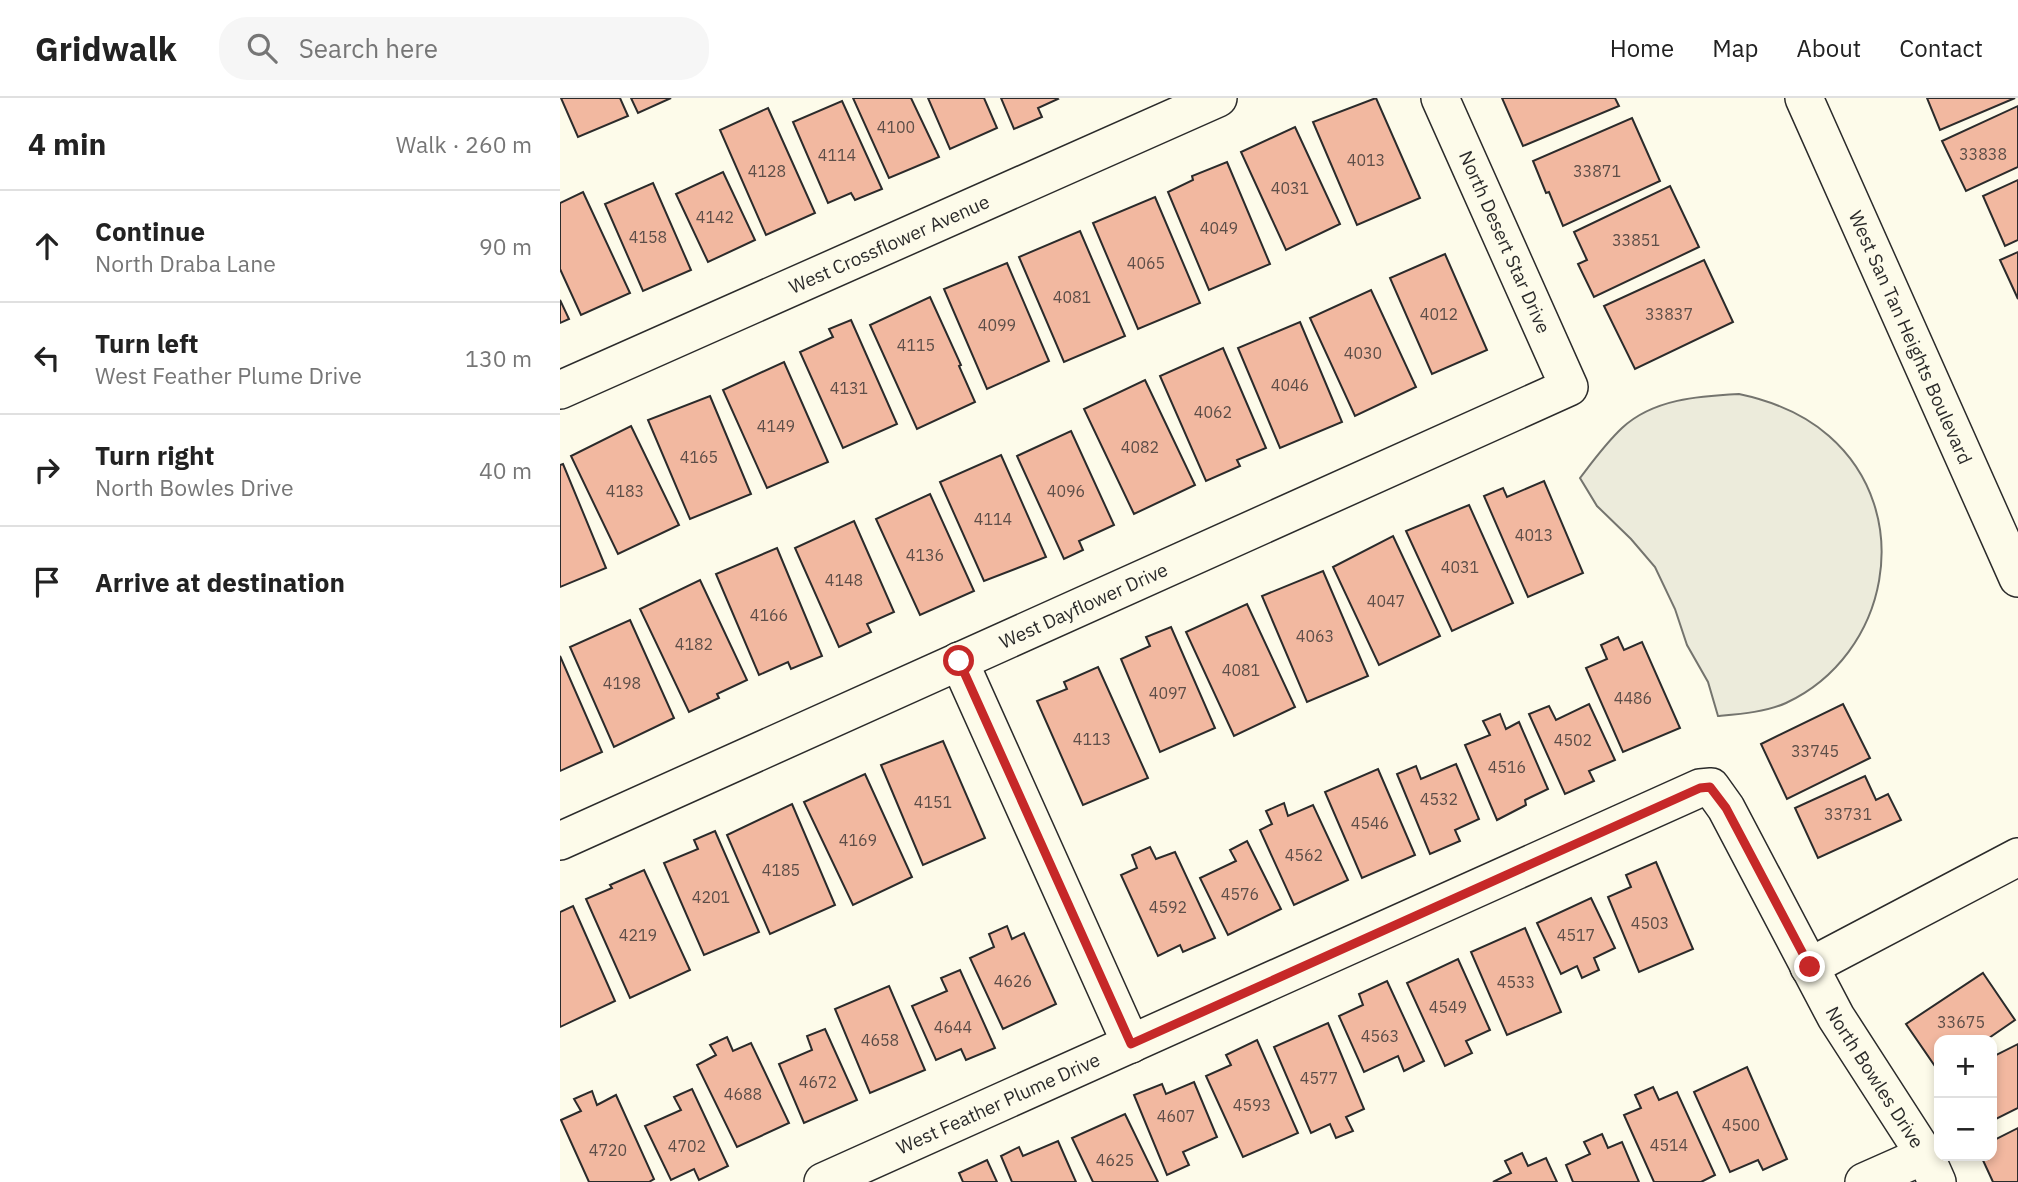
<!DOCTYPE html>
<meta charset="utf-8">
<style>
body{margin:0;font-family:"IBM Plex Sans",sans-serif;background:#f6f6f6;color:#222}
.controls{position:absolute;right:21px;bottom:21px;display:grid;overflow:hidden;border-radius:14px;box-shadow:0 4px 10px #0003}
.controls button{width:63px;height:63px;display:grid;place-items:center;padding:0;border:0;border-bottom:2px solid #e0e0e0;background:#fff;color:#222;font:35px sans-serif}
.stop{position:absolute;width:21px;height:21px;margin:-16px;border:5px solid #c62828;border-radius:50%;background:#fff}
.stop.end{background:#c62828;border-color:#fff;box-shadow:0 2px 7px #0008}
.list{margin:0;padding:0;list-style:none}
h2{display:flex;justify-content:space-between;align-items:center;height:91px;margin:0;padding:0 28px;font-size:30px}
h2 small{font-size:23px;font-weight:400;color:#767676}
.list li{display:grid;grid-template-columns:46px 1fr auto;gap:21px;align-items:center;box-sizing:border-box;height:112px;padding:0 28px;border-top:2px solid #e0e0e0}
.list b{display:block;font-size:26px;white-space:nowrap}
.list p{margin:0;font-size:23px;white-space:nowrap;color:#767676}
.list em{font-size:23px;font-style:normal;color:#767676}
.icon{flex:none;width:38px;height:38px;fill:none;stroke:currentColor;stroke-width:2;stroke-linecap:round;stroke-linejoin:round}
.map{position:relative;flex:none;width:1458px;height:1084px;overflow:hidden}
header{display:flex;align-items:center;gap:42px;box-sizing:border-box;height:98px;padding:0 35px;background:#fff;border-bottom:2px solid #e0e0e0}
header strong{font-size:33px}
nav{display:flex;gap:38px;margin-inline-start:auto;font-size:24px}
.search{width:490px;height:63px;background:#f6f6f6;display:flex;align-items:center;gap:18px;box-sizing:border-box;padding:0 24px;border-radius:28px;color:#767676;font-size:26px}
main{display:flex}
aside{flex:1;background:#fff}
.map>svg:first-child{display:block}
</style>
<header>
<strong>Gridwalk</strong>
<div class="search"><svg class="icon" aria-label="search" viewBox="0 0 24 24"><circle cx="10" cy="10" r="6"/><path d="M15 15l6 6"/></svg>Search here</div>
<nav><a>Home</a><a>Map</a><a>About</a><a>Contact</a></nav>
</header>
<main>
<aside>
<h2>4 min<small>Walk · 260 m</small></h2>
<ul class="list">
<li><svg class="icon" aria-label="ahead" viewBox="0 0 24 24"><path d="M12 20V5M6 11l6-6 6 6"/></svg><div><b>Continue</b><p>North Draba Lane</p></div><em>90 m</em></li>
<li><svg class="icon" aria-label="left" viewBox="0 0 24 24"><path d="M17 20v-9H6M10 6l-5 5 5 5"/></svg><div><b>Turn left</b><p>West Feather Plume Drive</p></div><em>130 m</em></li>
<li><svg class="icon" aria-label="right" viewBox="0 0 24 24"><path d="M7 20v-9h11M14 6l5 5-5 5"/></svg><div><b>Turn right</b><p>North Bowles Drive</p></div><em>40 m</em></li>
<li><svg class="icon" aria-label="arrive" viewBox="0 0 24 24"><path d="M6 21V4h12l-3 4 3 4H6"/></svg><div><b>Arrive at destination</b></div></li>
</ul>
</aside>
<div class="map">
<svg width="1458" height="1084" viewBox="0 0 1458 1084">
<rect width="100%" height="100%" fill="#fdfbea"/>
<path fill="#ecebdb" stroke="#74746e" stroke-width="2" d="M1179 296C1212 303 1244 316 1269 338 1357 415 1329 557 1226 605 1206 614 1180 616 1158 618L1148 584 1127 547 1115 511 1095 469 1071 441 1037 408 1020 380C1033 363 1046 345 1062 330 1093 301 1139 298 1179 296Z"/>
<g fill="#f2b8a0" stroke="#2b2b2b" stroke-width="2">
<path d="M1 0H60L68 18 18 39Z"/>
<path d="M71 0H111L78 15Z"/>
<path d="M293 0H351L379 59 329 80Z"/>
<path d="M368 0H424L437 30 390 51Z"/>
<path d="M441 0H497L498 1 478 10 482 19 454 31Z"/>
<path d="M816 0 860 100 797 127 753 24Z"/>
<path d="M942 0H1055L1059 8 963 48Z"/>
<path d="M1367 0H1455L1380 32Z"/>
<path d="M282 3 322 91 295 102 291 95 268 105 233 24Z"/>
<path d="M1458 8V69L1406 93 1382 43Z"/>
<path d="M208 10 255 115 206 137 160 32Z"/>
<path d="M1072 20 1100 83 1003 128 989 94 986 95 973 63Z"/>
<path d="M735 29 780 126 726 152 681 54Z"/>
<path d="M667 64 710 166 649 192 608 94 633 82 632 78Z"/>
<path d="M163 74 195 142 148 164 116 96Z"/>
<path d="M1458 82V142L1445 148 1423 98Z"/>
<path d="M93 85 131 172 83 193 45 106Z"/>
<path d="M1110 88 1139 149 1034 199 1018 166 1027 162 1014 134Z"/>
<path d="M23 94 70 195 21 217 0 171V105Z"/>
<path d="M595 99 640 205 578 231 533 125Z"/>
<path d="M520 133 565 238 504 264 459 159Z"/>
<path d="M1458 154V201L1440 162Z"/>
<path d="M885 156 927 252 872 276 830 180Z"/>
<path d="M1144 162 1173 224 1075 271 1044 208Z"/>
<path d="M447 165 489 263 427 291 384 191Z"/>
<path d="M811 192 856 289 795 318 750 220Z"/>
<path d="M370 199 401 267 399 268 415 304 357 331 310 227Z"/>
<path d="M0 202 9 221 0 225Z"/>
<path d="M291 222 337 326 283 350 240 254 273 239 269 231Z"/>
<path d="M740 224 782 324 720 350 678 250Z"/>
<path d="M663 250 706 350 677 362 680 368 646 383 600 278Z"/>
<path d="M224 264 268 364 207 390 163 292Z"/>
<path d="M585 282 635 387 574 416 524 311Z"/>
<path d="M150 298 191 396 130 421 88 322Z"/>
<path d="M71 328 119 427 58 456 11 358Z"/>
<path d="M511 333 554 427 519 443 523 452 504 461 457 358Z"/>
<path d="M441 357 486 459 424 483 380 384Z"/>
<path d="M3 366 46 470 0 489V367Z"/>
<path d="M984 383 1023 475 968 499 924 398 943 390 947 399Z"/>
<path d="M370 396 414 493 360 517 316 421Z"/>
<path d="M909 407 953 505 892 533 846 433Z"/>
<path d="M294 423 334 514 307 526 311 534 279 549 235 450Z"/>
<path d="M833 438 880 538 819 567 773 469Z"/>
<path d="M217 450 262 558 231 571 228 564 199 577 156 476Z"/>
<path d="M763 473 808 578 747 604 702 498Z"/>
<path d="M140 482 187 582 157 596 159 600 129 614 80 511Z"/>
<path d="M687 506 735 609 674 638 626 534Z"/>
<path d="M70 522 114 620 54 649 10 549Z"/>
<path d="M611 529 655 630 600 654 561 561 590 548 586 539Z"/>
<path d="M1058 539 1064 552 1082 544 1120 630 1063 654 1026 570 1047 561 1041 547Z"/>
<path d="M0 558 42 654 0 673Z"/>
<path d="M538 569 588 680 523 707 477 603 507 591 504 584Z"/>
<path d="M1029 606 1055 662 1029 673 1034 683 1005 696 969 616 989 608 996 622Z"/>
<path d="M1283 606 1310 660 1227 701 1201 646Z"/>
<path d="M940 616 946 631 959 624 988 691 965 702 966 707 937 722 905 647 930 637 923 623Z"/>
<path d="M383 643 425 740 363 767 321 667Z"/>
<path d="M896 666 919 721 895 732 900 743 870 756 837 676 856 668 861 681Z"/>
<path d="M818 671 855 757 802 780 765 694Z"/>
<path d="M305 676 352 779 293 807 244 704Z"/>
<path d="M1305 678 1316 702 1328 696 1341 722 1258 760 1235 710Z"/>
<path d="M724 705 728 718 753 707 788 782 734 807 700 732 712 726 706 713Z"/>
<path d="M232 706 275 807 210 836 167 737Z"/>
<path d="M155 733 199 834 144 857 104 765 138 751 134 742Z"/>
<path d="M687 743 721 811 668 837 640 780 676 763 670 752Z"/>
<path d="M590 749 596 761 615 754 655 840 623 854 620 847 598 858 561 777 577 770 572 757Z"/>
<path d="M1096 764 1133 851 1079 874 1048 799 1071 789 1066 777Z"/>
<path d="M84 772 130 872 70 900 26 801 52 790 50 787Z"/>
<path d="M1031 800 1055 850 1034 860 1039 872 1022 880 1017 868 1001 876 977 825Z"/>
<path d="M13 808 55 903 0 929V814Z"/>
<path d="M447 828 452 841 464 835 496 906 443 931 410 860 434 849 429 836Z"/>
<path d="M965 830 1001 914 947 937 911 854Z"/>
<path d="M898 861 930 932 906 943 912 955 885 968 847 885Z"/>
<path d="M400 872 435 950 406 962 401 951 376 962 352 908 387 893 381 880Z"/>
<path d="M1423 875 1455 922 1426 942H1379V974L1346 926Z"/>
<path d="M827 883 864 963 844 973 838 958 804 974 779 918 803 907 799 896Z"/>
<path d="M329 888 365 972 310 995 275 911Z"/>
<path d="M768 925 804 1011 786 1019 793 1033 776 1040 770 1026 751 1035 714 949Z"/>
<path d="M265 931 297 1002 244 1025 219 966 252 952 247 938Z"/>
<path d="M167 939 173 953 191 945 229 1025 177 1049 137 967 156 957 150 947Z"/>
<path d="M697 942 738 1035 683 1059 646 978 671 967 666 957Z"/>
<path d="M1458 946V1010L1432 1023V959Z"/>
<path d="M1187 969 1227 1061 1203 1072 1198 1062 1170 1074 1134 994Z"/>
<path d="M634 984 657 1039 623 1054 629 1067 607 1077 574 997 602 986 606 996Z"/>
<path d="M1093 989 1099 1002 1117 994 1155 1077 1141 1084H1094L1064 1017 1081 1010 1075 997Z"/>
<path d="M132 991 168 1068 139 1082 134 1071 111 1082 85 1028 121 1012 114 999Z"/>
<path d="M32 993 37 1007 56 997 94 1081 89 1084H29L1 1022 21 1013 14 1001Z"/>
<path d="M565 1016 598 1084H533L512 1040Z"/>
<path d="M1458 1030V1084H1433L1421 1058H1432V1043Z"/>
<path d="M1042 1036 1048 1050 1062 1044 1079 1084H1013L1006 1067 1030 1056 1024 1044Z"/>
<path d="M498 1043 516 1084H452L441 1058 459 1049 463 1058Z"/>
<path d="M962 1055 968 1068 986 1060 997 1084H933L951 1075 945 1063Z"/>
<path d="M427 1062 437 1084H403L399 1075Z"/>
</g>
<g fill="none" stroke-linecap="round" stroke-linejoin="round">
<defs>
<g id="minor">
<path id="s1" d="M1244 0 1458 480"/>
<path id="s2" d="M0 292 658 0"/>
<path d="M399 563 571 946"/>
<path id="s3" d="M0 743 1009 289 880 0"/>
<path d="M1249 869 1458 759"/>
<path id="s4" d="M263 1084 1140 690 1151 689 1166 710 1276 919 1365 1057 1377 1084"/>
<path d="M1304 1084 1365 1057"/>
</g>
</defs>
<use href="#minor" stroke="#2b2b2b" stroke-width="40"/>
<use href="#minor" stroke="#fdfbea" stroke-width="37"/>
</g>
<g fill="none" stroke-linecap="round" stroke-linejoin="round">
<path stroke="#c62828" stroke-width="9" d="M399 563 571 946 1140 690 1150 689 1166 710 1250 869"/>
</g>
<g text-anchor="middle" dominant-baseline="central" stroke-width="5" stroke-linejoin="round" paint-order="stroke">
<g font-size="16" fill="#5d4e48">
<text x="336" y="29">4100</text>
<text x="1423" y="56">33838</text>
<text x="277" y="57">4114</text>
<text x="806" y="62">4013</text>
<text x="207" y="73">4128</text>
<text x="1037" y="73">33871</text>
<text x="730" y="90">4031</text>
<text x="155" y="119">4142</text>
<text x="659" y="130">4049</text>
<text x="88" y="139">4158</text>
<text x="1076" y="142">33851</text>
<text x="586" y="165">4065</text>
<text x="512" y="199">4081</text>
<text x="879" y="216">4012</text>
<text x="1109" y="216">33837</text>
<text x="437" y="227">4099</text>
<text x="356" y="247">4115</text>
<text x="803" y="255">4030</text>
<text x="730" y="287">4046</text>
<text x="289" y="290">4131</text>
<text x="653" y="314">4062</text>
<text x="216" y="328">4149</text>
<text x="580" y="349">4082</text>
<text x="139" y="359">4165</text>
<text x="65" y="393">4183</text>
<text x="506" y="393">4096</text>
<text x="433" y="421">4114</text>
<text x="974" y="437">4013</text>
<text x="365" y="457">4136</text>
<text x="900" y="469">4031</text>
<text x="284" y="482">4148</text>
<text x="826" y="503">4047</text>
<text x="209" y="517">4166</text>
<text x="755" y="538">4063</text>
<text x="134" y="546">4182</text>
<text x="681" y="572">4081</text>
<text x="62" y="585">4198</text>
<text x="608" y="595">4097</text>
<text x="1073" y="600">4486</text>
<text x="532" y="641">4113</text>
<text x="1013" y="642">4502</text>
<text x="1255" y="653">33745</text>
<text x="947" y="669">4516</text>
<text x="879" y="701">4532</text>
<text x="373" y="704">4151</text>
<text x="1288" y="716">33731</text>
<text x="810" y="725">4546</text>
<text x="298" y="742">4169</text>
<text x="744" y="757">4562</text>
<text x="221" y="772">4185</text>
<text x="680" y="796">4576</text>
<text x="151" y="799">4201</text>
<text x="608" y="809">4592</text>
<text x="1090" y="825">4503</text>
<text x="78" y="837">4219</text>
<text x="1016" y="837">4517</text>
<text x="453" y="883">4626</text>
<text x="956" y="884">4533</text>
<text x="888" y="909">4549</text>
<text x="1401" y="924">33675</text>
<text x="393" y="929">4644</text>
<text x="820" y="938">4563</text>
<text x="320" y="942">4658</text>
<text x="759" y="980">4577</text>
<text x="258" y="984">4672</text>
<text x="183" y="996">4688</text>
<text x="692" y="1007">4593</text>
<text x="616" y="1018">4607</text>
<text x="1181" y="1027">4500</text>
<text x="1109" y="1047">4514</text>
<text x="127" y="1048">4702</text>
<text x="48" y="1052">4720</text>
<text x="555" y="1062">4625</text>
</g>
<g font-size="19" fill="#2b2b2b" stroke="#fdfbea">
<text transform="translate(945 144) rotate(66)">North Desert Star Drive</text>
<text stroke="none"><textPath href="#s2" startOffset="360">West Crossflower Avenue</textPath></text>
<text stroke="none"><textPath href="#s1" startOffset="262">West San Tan Heights Boulevard</textPath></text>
<text stroke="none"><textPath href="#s3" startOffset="574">West Dayflower Drive</textPath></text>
<text stroke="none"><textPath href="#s4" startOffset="1306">North Bowles Drive</textPath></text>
<text stroke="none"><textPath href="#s4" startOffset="192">West Feather Plume Drive</textPath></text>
</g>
</g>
</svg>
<div class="controls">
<button>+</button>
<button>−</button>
</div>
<div class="stop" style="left:399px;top:563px"></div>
<div class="stop end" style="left:1250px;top:869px"></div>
</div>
</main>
